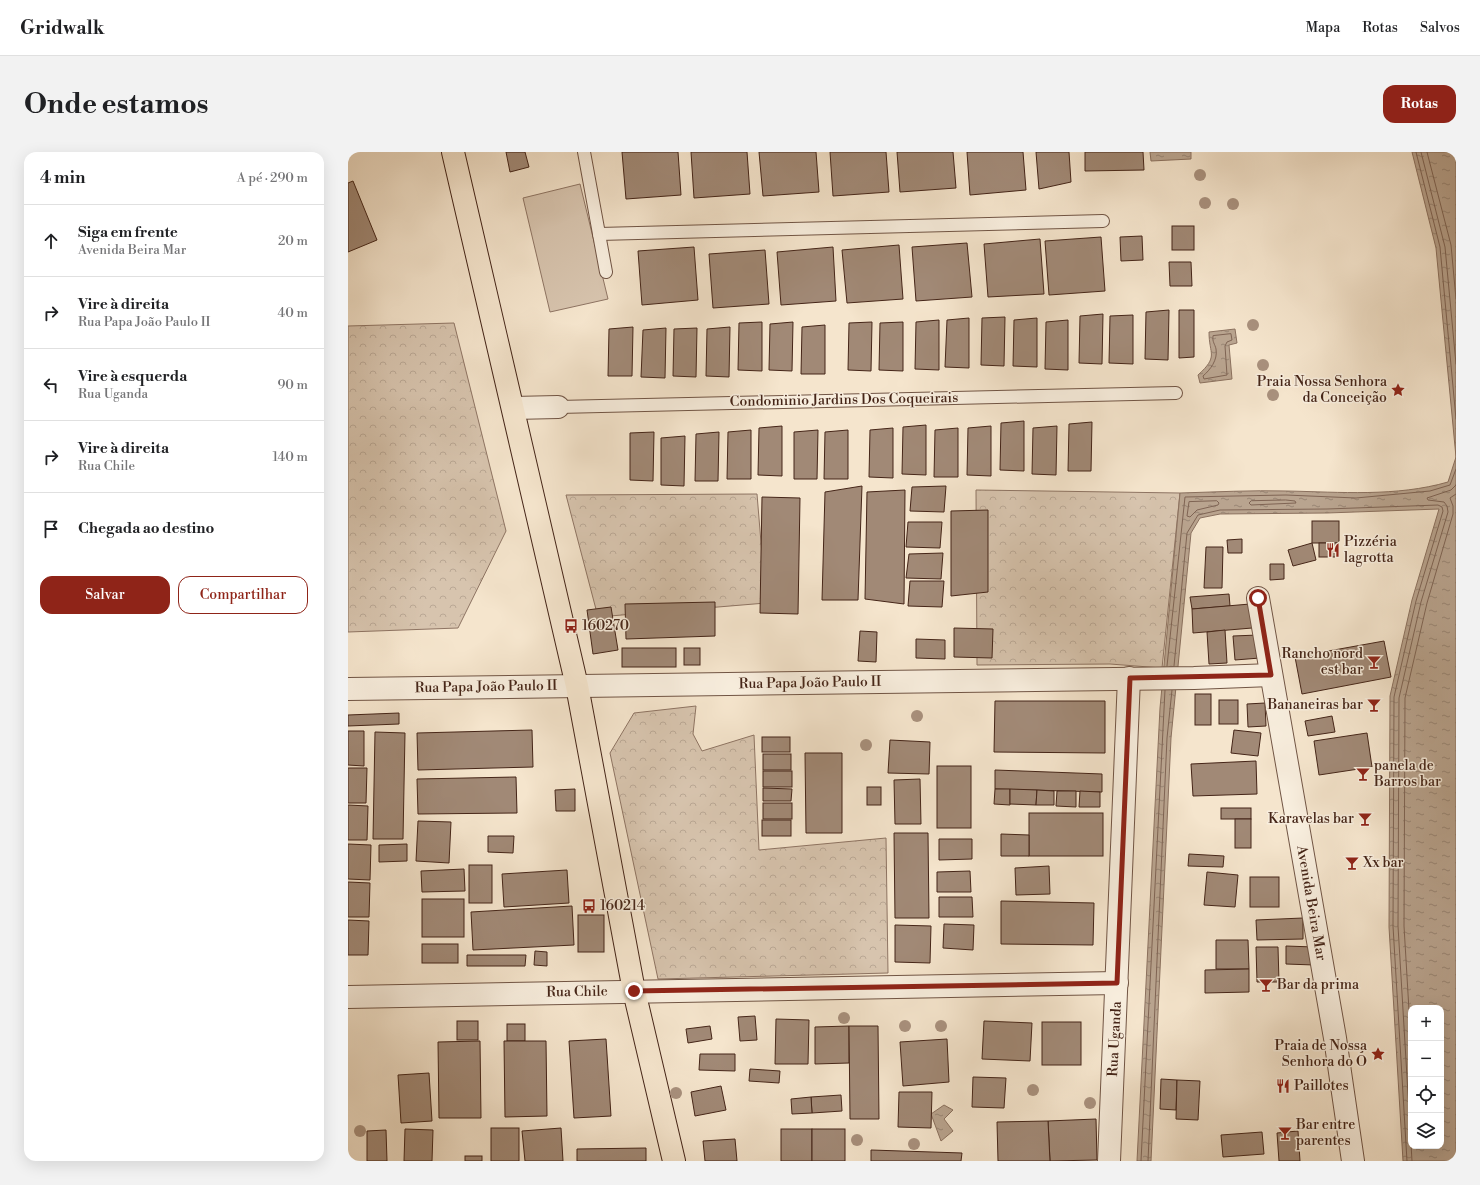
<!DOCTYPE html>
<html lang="pt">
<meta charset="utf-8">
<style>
body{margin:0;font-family:"Libre Bodoni",serif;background:#f2f2f2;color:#202124}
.controls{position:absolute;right:12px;bottom:12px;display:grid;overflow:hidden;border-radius:8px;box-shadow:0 4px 16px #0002}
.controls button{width:36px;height:36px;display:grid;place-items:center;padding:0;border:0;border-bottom:1px solid #e0e0e0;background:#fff;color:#202124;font:20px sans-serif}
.stop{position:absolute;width:12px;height:12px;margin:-9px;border:3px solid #8f2418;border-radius:50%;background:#fff}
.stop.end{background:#8f2418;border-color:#fff;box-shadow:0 1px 4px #0008}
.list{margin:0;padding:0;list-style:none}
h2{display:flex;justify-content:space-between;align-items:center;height:52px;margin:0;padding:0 16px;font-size:17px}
h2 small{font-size:13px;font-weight:400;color:#757577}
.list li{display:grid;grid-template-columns:26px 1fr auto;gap:12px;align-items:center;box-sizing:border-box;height:72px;padding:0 16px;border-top:1px solid #e0e0e0}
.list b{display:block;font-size:15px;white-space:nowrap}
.list p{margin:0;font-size:13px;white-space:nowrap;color:#757577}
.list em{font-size:13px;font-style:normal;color:#757577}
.actions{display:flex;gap:8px;padding:12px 16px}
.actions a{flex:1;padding:9px 0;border:1px solid #8f2418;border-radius:12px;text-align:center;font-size:14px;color:#8f2418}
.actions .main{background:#8f2418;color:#fff}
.icon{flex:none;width:22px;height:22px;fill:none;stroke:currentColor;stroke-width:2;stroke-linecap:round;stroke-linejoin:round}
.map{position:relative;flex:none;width:1108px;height:1009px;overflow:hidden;border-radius:12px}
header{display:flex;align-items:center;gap:24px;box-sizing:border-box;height:56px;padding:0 20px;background:#fff;border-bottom:1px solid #e0e0e0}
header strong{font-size:19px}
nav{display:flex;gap:22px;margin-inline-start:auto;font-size:14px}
.intro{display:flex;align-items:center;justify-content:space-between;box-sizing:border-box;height:96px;padding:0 24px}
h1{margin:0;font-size:28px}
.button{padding:10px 18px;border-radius:12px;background:#8f2418;color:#fff;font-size:14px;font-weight:700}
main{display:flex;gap:24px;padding:0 24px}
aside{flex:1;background:#fff;border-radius:12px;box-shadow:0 4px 16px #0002}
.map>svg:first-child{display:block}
</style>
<header>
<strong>Gridwalk</strong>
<nav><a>Mapa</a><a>Rotas</a><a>Salvos</a></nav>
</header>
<div class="intro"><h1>Onde estamos</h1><a class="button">Rotas</a></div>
<main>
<aside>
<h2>4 min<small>A pé · 290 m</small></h2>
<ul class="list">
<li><svg class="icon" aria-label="ahead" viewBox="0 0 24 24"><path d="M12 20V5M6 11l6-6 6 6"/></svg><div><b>Siga em frente</b><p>Avenida Beira Mar</p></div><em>20 m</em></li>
<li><svg class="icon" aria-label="right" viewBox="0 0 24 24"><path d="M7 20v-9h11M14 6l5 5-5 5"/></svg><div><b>Vire à direita</b><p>Rua Papa João Paulo II</p></div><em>40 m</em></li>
<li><svg class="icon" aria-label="left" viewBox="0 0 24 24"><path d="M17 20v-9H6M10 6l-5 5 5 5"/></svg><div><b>Vire à esquerda</b><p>Rua Uganda</p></div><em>90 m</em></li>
<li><svg class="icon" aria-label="right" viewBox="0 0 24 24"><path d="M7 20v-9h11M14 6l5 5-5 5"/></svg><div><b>Vire à direita</b><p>Rua Chile</p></div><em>140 m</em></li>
<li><svg class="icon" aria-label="arrive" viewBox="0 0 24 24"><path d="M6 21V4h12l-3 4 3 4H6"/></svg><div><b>Chegada ao destino</b></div></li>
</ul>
<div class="actions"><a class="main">Salvar</a><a>Compartilhar</a></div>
</aside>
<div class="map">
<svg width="1108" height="1009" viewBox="0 0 1108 1009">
<defs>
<pattern id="forest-crowns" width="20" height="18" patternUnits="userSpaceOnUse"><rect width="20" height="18" fill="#d7c4ae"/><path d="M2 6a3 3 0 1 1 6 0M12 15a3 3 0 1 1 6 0" fill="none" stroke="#baa895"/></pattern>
<pattern id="water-ripples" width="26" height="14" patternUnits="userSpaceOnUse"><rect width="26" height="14" fill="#b9a48f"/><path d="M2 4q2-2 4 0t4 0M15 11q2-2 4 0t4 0" fill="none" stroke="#988574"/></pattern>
</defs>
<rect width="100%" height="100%" fill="#f5e5cd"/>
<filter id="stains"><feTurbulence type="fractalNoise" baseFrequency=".005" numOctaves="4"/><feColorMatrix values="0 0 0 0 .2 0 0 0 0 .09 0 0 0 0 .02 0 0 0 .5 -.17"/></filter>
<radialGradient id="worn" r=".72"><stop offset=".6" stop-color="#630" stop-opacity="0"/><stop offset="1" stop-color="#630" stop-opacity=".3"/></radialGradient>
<g fill="url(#forest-crowns)" stroke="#8e7463">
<path d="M106 171 158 379 110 476 0 480V174Z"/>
<path d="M628 338 832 341 814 516 762 512 629 513Z"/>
<path d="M409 342 418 451 250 465 218 343Z"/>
<path d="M348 554 345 582 354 599 406 583 411 698 538 686 540 821 310 827 262 601 286 561Z"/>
</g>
<path fill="#d7c4ae" stroke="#8e7463" d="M232 32 260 147 202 160 175 46Z"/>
<g fill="url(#water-ripples)" stroke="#8b715f" fill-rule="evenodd">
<path d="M802 0H843V7L803 9Z"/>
<path d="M1064 0H1108V1009H1055L1041 775 1042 544 1064 448 1091 357 979 361 872 362 852 366 843 381 823 586 803 1009H789L812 556 832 341C868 340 904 338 939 339 992 340 1048 345 1100 330L1108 305 1088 96ZM1063 856H1093V994H1063Z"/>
<path d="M887 177 889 191 881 193 884 227 852 231 850 223C871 204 861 203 861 180Z"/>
<path d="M596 953 605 958 596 967 605 979 593 989 583 962Z"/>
</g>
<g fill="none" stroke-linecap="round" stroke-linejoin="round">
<g stroke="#7f6454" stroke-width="1">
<path d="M1068 0 1092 95 1108 267"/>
<path d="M1073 0 1097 95 1108 212"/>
<path d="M1079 0 1103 93 1108 147"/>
<path d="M883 182 884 188 879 190 877 194 879 223 856 227 855 224C862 218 870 208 868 197 867 192 864 190 865 184Z"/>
<path d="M938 348 947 349 948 351 903 353 901 351 903 349Z"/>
<path d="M869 349 871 351 870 353 849 358 842 365 839 364 841 350Z"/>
<path d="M819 514 837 345 938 343 1008 346 1082 339 1102 333 1108 317"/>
<path d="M826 514 839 381 850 363 872 358 979 357 1090 353 1094 355 1095 359 1068 449 1046 545 1045 774 1059 1009"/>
<path d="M1063 892 1056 774 1057 546 1079 451 1105 362V354L1102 346 1108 342"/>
<path d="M793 1009 817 538"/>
<path d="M800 1009 819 586 824 538"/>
<path d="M1064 1009 1050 774 1051 546 1073 450 1100 360 1099 354 1096 350 1080 348 1079 346 1103 338 1108 333"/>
</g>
</g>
<g fill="#a18976" stroke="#452518">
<path d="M158 0H177L181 15 162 20Z"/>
<path d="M274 0H330L333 43 278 47Z"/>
<path d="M343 0H399L402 42 346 46Z"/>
<path d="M411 0H468L471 40 415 44Z"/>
<path d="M482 0H538L541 40 485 44Z"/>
<path d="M549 0H605L608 36 552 40Z"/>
<path d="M619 0H675L678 38 622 43Z"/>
<path d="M688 0H721L723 30 691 37Z"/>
<path d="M737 0H795L796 18 737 19Z"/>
<path d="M5 29 29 88 0 100V31Z"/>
<rect x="824" y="74" width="22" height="24"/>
<path d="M794 84 795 108 773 109 772 85Z"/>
<path d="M753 85 757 139 701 143 697 89Z"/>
<path d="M692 87 696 142 640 145 636 92Z"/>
<path d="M619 91 624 145 568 149 564 95Z"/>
<path d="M551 93 555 147 499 151 494 98Z"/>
<path d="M346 95 350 148 294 153 290 99Z"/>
<path d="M485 95 488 149 433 153 429 100Z"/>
<path d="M417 98 421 152 365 156 361 102Z"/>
<path d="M821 110H843L844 134H822Z"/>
<path d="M821 158 820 208 797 207 798 160Z"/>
<path d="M831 158H846V205L831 206Z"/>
<path d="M755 162 754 212 731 211 732 164Z"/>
<path d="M785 163V212L761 211 762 164Z"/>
<path d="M657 165 656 214 633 213 634 166Z"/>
<path d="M621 166V216L597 215 599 168Z"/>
<path d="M689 166V215L665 214 666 168Z"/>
<path d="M591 168V218L567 217 568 170Z"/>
<path d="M720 168V218L697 217 698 170Z"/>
<path d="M414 170V219L390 218 391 171Z"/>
<path d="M445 170 444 219 421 218 422 172Z"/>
<path d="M524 170 523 219 500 218 501 171Z"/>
<path d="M555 170V219L531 218 532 171Z"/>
<path d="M477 173V222H453L454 175Z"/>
<path d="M285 175 284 224H260L261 177Z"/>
<path d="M382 175 381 225 358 224 359 177Z"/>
<path d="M318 176 317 226 293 225 295 178Z"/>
<path d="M349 176 348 225 325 224 326 177Z"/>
<path d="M676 269V319L652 318 653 271Z"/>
<path d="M744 270 743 319H720L721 272Z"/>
<path d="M578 273V323L554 322 555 275Z"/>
<path d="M434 274V324L410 323 411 276Z"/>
<path d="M643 274V324L619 323 620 276Z"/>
<path d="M709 274 708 323 684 322 685 276Z"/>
<path d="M545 276V326L521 325 522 278Z"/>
<path d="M610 276V325H586L587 278Z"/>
<path d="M403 278V327H379L380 280Z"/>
<path d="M470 278 469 327H446V280Z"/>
<path d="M500 278V327H476L477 280Z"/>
<path d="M306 280 305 329 282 328V281Z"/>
<path d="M371 280 370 329H347L348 282Z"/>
<path d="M337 284 336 334 313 333V286Z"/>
<path d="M514 334 510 448H474L477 340Z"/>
<path d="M598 334 596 360 562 359 564 335Z"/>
<path d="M557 338 556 452 517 447 519 340Z"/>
<path d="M414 345 452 346 450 462 412 461Z"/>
<path d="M640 358V440L603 444V359Z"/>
<rect x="964" y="369" width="27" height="22"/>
<path d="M560 370H594L592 396 558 395Z"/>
<path d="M894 387V401H880L879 388Z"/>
<path d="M964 391 968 408 945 414 940 398Z"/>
<rect x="971" y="391" width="20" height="14"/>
<path d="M858 395H875L874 436H856Z"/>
<path d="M595 401 593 427 558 426 561 402Z"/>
<path d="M922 412H936V427L922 428Z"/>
<path d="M562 429H596L594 455 560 454Z"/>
<path d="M881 442 882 454 844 457 842 445Z"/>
<path d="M367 450V484L278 487 277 452Z"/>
<path d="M902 452 904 476 845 481 844 457Z"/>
<path d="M263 455 270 498 245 502 239 458Z"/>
<path d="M606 476 645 477 644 506 606 505Z"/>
<path d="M877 478 879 511 861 512 859 480Z"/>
<path d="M512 479 529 480 528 510 510 509Z"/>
<path d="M910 483 912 506 887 508 885 484Z"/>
<path d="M568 487 597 488V507L568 506Z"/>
<path d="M1036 489 1043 525 954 542 947 505Z"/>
<rect x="274" y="496" width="54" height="19"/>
<rect x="336" y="496" width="16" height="17"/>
<rect x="847" y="542" width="16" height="31"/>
<rect x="871" y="548" width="19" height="24"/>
<path d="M647 549H757V601L646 600Z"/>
<path d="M917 551 918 574 900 575 899 552Z"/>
<path d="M51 561V572L0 574V563Z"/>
<path d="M984 564 987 580 960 584 957 569Z"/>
<path d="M184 578 185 615 70 618 69 581Z"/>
<path d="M886 578 913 581 910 604 883 601Z"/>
<path d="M0 579H16V614L0 613Z"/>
<path d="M27 580 57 581 55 687H25Z"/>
<path d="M1019 581 1024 615 971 623 966 589Z"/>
<rect x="414" y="585" width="28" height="15"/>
<path d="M542 588 582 590 581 622 540 621Z"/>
<path d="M457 601H494V681H458Z"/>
<rect x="415" y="602" width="28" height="16"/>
<path d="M908 609 909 642 845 644 843 612Z"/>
<rect x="589" y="614" width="34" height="62"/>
<path d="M0 616H19L18 651H0Z"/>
<path d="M647 618 754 622V640L647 637Z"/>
<rect x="415" y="619" width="29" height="16"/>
<path d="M168 625 169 661 70 662 69 627Z"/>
<path d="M572 627 573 672H547L546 628Z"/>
<rect x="519" y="635" width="14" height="18"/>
<path d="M415 636 444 637 443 649H415Z"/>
<path d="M227 637V659H208L207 638Z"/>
<path d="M647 637H662V653L646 652Z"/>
<path d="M662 637 689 638 688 653 662 652Z"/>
<path d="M689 638 706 639V653H688Z"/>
<path d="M709 639H728V655L708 654Z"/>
<path d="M732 639 752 640V655H731Z"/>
<rect x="415" y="651" width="29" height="16"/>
<path d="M0 653 20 654 19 688H0Z"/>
<rect x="873" y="656" width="30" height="11"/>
<rect x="681" y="661" width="74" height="43"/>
<rect x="887" y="667" width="16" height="29"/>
<rect x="414" y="668" width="29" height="16"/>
<path d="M70 669 103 670 101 711 68 709Z"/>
<path d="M546 681H580L581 766H547Z"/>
<path d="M653 682 681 683V704H653Z"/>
<path d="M140 684H166L165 701 140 700Z"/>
<path d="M591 687H624V707L591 708Z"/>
<path d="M0 692 23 693 22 728 0 727Z"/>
<path d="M59 692V709L31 710V693Z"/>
<path d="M841 702 876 704 875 715 840 714Z"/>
<rect x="121" y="713" width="23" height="38"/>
<path d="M701 714 702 742 668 743 667 716Z"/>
<path d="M116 717 117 739 74 740 73 719Z"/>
<path d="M219 718 221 751 156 755 154 722Z"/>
<path d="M622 719 623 740H589V720Z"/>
<path d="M859 720 890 723 887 755 856 753Z"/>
<rect x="902" y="725" width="29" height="30"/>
<path d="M0 730 22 731 21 765H0Z"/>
<path d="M591 745H624L625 765H591Z"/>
<rect x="74" y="747" width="42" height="38"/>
<path d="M653 749 746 751 745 793 653 792Z"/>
<path d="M224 754 226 793 125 798 123 760Z"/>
<rect x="230" y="763" width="26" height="37"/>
<path d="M955 766V787L909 788 908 768Z"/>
<path d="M0 768 21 769 20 803H0Z"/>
<path d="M596 772 626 773 625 798 595 796Z"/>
<path d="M547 773 583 774 582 811 547 810Z"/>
<path d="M868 788H900L901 817H868Z"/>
<rect x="74" y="792" width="36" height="19"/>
<path d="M938 794 966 795V813L938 812Z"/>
<path d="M908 795H930L931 830H909Z"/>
<path d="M187 799 199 800V814L186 813Z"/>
<path d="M119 803H178L177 814H119Z"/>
<path d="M901 817V840L857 841V818Z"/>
<path d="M407 864 409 888 392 889 390 865Z"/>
<path d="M428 867 461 868 460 912H427Z"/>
<rect x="109" y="869" width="21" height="19"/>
<path d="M636 869 684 871 682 909 634 907Z"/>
<rect x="694" y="870" width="39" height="43"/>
<rect x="159" y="872" width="18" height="17"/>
<path d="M362 874 364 887 340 891 338 877Z"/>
<path d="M501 874V911L467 912V875Z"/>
<path d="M501 874H530L531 967H502Z"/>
<path d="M258 887 263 964 226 966 221 889Z"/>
<path d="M599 887 601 930 555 934 552 890Z"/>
<path d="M132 889 133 966H91L90 890Z"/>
<path d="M156 889H198L199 964 157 965Z"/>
<path d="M352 902H387V919L351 918Z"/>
<path d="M402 917 432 919 431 931 401 929Z"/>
<path d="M81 921 84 969 53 971 50 923Z"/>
<path d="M625 925 658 926 656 956 624 955Z"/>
<path d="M813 927 829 928 828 958 812 957Z"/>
<path d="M829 928 852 929 850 968 828 967Z"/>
<path d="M373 934 378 958 347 964 343 940Z"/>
<path d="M551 940H584L583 976 550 975Z"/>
<path d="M493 943 494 959 464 961 463 945Z"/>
<path d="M463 945 464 961 444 962 443 947Z"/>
<path d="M748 967 749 1008 702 1009 700 969Z"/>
<path d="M700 969 702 1009H650L649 970Z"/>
<rect x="143" y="976" width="28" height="33"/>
<path d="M213 976 215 1009H177L174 979Z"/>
<path d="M57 977 85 978 84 1009H56Z"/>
<rect x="433" y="977" width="31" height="32"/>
<rect x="464" y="977" width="33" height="32"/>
<path d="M38 978 39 1009H19V979Z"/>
<path d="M950 979 952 1009H931L929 981Z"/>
<path d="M914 980 916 1002 875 1005 873 983Z"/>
<path d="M387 987 389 1009H357L355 989Z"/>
<path d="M298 996V1009H229V997Z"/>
<path d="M523 998 614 1001 613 1009H523Z"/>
<rect x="117" y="1004" width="17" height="5"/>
</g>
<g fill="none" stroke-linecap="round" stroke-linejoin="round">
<defs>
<g id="lane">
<path d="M236 0 258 120"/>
<path d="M251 82 755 69"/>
<path d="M210 255 828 241"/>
</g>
<g id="street">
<path d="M165 256 210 255"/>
<path d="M910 446 987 886 1005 1009"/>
<path d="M0 537 846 526 923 523"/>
<path d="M0 845 769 831"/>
<path d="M761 1009 781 526"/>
</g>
<path id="primary" d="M105 0 229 534 286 839 326 1009"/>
</defs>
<use href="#lane" stroke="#715545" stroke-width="14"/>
<use href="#street" stroke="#715545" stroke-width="24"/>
<use href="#primary" stroke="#452518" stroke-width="24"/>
<use href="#lane" stroke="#f8eede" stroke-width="12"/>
<use href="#street" stroke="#f8eede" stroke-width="22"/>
<use href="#primary" stroke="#f5e5cd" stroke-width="22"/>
</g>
<g fill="#a9917e">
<circle cx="852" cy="23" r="6"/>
<circle cx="857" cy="51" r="6"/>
<circle cx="885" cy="52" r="6"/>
<circle cx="905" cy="173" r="6"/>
<circle cx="915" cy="213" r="6"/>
<circle cx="925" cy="243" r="6"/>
<circle cx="569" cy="564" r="6"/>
<circle cx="518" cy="593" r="6"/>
<circle cx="496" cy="866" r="6"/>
<circle cx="557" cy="874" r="6"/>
<circle cx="593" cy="874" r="6"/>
<circle cx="685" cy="938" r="6"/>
<circle cx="328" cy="941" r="6"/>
<circle cx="742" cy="951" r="6"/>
<circle cx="12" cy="979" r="6"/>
<circle cx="509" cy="988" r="6"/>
<circle cx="566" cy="992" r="6"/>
</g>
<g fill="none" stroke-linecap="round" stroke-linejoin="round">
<path stroke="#8f2418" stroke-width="5" d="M286 839 769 831 782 526 923 523 910 446"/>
</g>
<defs>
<symbol id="sight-bare" viewBox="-9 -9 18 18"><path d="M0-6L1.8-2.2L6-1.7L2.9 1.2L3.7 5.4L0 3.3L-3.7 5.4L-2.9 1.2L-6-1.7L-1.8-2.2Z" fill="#8f2418" stroke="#f8eede" stroke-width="2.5" paint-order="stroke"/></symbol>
<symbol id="restaurant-bare" viewBox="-9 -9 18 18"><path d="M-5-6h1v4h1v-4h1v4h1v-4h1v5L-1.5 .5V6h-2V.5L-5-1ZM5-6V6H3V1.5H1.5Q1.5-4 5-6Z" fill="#8f2418" stroke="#f8eede" stroke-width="2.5" paint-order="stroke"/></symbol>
<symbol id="bus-bare" viewBox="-9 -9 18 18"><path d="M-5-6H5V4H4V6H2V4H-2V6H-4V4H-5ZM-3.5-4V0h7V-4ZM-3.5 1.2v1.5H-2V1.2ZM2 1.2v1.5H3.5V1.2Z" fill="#8f2418" stroke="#f8eede" stroke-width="2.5" paint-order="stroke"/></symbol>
<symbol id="bar-bare" viewBox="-9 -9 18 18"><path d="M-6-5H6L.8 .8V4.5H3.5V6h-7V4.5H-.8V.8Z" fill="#8f2418" stroke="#f8eede" stroke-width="2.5" paint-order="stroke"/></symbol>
</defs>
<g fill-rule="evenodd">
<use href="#sight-bare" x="1040" y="228" width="20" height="20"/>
<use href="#restaurant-bare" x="975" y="388" width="20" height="20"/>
<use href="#bus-bare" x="213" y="464" width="20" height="20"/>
<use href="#bar-bare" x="1016" y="500" width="20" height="20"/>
<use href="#bar-bare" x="1016" y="543" width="20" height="20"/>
<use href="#bar-bare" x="1005" y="612" width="20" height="20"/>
<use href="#bar-bare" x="1007" y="657" width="20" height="20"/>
<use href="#bar-bare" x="994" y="701" width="20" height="20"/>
<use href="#bus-bare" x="231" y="744" width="20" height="20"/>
<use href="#bar-bare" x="908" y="823" width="20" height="20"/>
<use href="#sight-bare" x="1020" y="892" width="20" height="20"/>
<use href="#restaurant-bare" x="925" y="924" width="20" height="20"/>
<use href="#bar-bare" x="927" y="971" width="20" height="20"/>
</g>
<g text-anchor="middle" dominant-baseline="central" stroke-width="3" stroke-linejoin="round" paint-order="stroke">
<g font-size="14" fill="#452518" stroke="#f8eede" text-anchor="start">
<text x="1039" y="230" text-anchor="end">Praia Nossa Senhora<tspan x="1039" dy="16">da Conceição</tspan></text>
<text x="996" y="390">Pizzéria<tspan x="996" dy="16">lagrotta</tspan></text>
<text x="234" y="474">160270</text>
<text x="1015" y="502" text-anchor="end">Rancho nord<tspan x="1015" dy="16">est bar</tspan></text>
<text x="1015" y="553" text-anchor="end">Bananeiras bar</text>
<text x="1026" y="614">panela de<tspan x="1026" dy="16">Barros bar</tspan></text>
<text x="1006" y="667" text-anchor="end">Karavelas bar</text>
<text x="1015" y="711">Xx bar</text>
<text x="252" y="754">160214</text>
<text x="929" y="833">Bar da prima</text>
<text x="1019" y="894" text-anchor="end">Praia de Nossa<tspan x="1019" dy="16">Senhora do Ó</tspan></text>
<text x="946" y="934">Paillotes</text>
<text x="948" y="973">Bar entre<tspan x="948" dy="16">parentes</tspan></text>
</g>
<g font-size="14" fill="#452518" stroke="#f8eede">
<text transform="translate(496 248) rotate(-1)">Condominio Jardins Dos Coqueirais</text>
<text transform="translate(462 531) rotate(-1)">Rua Papa João Paulo II</text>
<text transform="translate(138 535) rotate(-1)">Rua Papa João Paulo II</text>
<text transform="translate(963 751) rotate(80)">Avenida Beira Mar</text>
<text transform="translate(229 840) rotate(-1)">Rua Chile</text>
<text transform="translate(767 887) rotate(-87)">Rua Uganda</text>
</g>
</g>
<rect width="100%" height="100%" filter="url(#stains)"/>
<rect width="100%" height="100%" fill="url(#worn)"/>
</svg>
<div class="controls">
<button>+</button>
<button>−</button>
<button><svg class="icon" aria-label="locate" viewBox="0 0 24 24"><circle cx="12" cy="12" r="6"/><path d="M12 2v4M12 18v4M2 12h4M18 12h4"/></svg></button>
<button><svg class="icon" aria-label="layers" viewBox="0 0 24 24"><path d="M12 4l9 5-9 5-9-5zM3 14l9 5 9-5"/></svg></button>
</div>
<div class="stop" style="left:910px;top:446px"></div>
<div class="stop end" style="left:286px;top:839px"></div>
</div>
</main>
